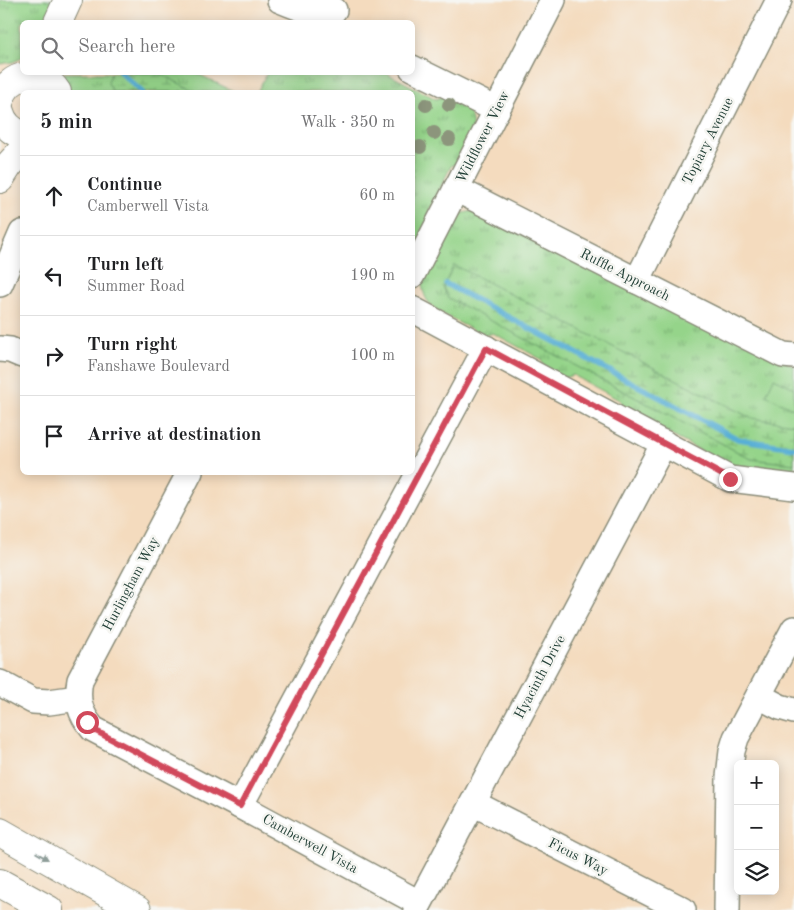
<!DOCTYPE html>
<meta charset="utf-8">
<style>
body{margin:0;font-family:"Old Standard TT",serif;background:#f6f6f6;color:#202124}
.controls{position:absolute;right:15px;bottom:15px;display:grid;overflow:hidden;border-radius:8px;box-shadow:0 2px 12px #0003}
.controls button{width:45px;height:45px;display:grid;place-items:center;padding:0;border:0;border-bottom:1px solid #e0e0e0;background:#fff;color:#202124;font:25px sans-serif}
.stop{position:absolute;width:15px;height:15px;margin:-11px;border:4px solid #d1495b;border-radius:50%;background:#fff}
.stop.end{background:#d1495b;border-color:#fff;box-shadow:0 1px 5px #0008}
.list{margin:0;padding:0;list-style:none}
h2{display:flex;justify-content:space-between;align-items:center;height:65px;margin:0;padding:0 20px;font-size:21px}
h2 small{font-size:16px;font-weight:400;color:#757577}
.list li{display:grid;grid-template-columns:32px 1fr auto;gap:15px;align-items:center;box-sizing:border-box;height:80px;padding:0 20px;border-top:1px solid #e0e0e0}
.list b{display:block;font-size:19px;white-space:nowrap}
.list p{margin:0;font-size:16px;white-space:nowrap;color:#757577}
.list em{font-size:16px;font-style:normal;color:#757577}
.icon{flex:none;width:28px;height:28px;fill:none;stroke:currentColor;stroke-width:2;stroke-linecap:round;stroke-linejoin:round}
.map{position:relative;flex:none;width:794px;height:910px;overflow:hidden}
.search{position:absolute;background:#fff;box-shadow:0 2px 12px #0003;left:20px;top:20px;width:395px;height:55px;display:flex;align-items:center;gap:12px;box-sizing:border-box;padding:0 18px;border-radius:8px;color:#757577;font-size:19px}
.panel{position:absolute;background:#fff;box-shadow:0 2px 12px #0003;left:20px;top:90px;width:395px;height:385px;border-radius:8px}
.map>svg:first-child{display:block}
</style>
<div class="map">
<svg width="794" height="910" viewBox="0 0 794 910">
<defs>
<pattern id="grass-tufts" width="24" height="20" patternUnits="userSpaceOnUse" patternTransform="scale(1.25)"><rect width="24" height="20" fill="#95d48a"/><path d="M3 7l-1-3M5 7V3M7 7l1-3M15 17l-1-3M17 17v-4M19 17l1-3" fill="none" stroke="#79ad72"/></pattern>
<pattern id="wetland-marsh" width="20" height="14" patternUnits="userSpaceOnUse" patternTransform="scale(1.25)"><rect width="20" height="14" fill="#95d48a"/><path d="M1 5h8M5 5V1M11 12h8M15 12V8" fill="none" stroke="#79ad72"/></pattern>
</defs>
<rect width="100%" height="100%" fill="#f6f6f2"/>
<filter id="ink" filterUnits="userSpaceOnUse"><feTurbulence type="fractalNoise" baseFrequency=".02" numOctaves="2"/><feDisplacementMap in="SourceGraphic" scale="10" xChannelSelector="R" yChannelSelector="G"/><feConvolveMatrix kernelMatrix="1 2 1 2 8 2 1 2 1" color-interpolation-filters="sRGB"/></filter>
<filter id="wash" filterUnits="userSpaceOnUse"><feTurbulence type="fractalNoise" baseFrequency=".0096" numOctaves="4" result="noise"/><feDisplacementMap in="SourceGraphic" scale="20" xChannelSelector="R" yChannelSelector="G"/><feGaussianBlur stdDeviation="1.12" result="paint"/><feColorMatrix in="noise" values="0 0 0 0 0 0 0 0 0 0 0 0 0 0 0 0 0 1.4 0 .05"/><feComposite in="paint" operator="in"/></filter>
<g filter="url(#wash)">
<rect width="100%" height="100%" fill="#f4dbbe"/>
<g fill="url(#grass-tufts)" stroke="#5a885f">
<path d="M0 0H62L52 22H22V58L13 62 0 64Z"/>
<path d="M64 73H196L235 92H65Z"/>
<path d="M267 73H388L390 75 436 99 445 96C451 100 458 102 463 106 482 121 467 146 460 163L451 166 428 213 430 223 413 256 412 92H257Z"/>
<path d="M473 211 794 366V477L744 470 728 465 623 410 621 401 573 375 564 378 544 367 541 359 493 333 485 336C471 328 442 316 432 306 425 300 422 290 422 280L455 217 463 213Z"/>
</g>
<g fill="url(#wetland-marsh)" stroke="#5a885f">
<path d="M111 73H158L197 92H113L108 83Z"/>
<path d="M454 265 751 418 794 424V464L751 459 448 298 443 287Z"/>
</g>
<path fill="#95d48a" stroke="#5a885f" d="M774 378 794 388V409L766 395Z"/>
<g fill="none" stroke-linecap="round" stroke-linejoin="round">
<g stroke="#59afd5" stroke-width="5.5">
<path d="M120 72 142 92"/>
<path d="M446 284 738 439 794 448"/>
</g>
</g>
</g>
<g filter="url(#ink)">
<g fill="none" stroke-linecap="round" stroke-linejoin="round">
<defs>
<g id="minor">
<path d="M280 0C299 8 313 14 334 10"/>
<path d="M412 68 497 110"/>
<path d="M456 189 783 355 794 356"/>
<path d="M412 275 553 0"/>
<path d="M637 281 779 0"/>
<path d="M0 284 22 233"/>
<path d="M412 309 730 479 794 487"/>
<path d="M0 349 10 350 22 355"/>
<path d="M190 472 80 680C76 700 80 714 93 729L240 806 419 903"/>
<path d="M0 683 33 701 49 702 78 698"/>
<path d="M759 696 780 707 794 711"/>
<path d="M473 803 683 910"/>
<path d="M240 806 486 348"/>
<path d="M416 910 664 443"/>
<path d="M727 910 729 777 732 751 736 738 794 629"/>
</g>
<g id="major">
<path d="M58 22 68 0"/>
<path d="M0 100C8 72 42 68 57 92"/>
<path d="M0 112C3 124 11 131 22 135"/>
<path d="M0 179 9 165 22 151"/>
</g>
<g id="highway">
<path d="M0 832 137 910"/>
<path d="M0 883 49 910"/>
</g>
</defs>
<use href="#minor" stroke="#8a8c79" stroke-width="28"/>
<use href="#major" stroke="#8a8c79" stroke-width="30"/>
<use href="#highway" stroke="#8a8c79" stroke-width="30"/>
<use href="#minor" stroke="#fff" stroke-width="25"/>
<use href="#major" stroke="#fff" stroke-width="28"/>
<use href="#highway" stroke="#fff" stroke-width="28"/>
</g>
<g fill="#8c957b">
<circle cx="426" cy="105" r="7"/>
<circle cx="449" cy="105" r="7"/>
<circle cx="434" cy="133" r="7"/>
<circle cx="449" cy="139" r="7"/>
<circle cx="420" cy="147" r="7"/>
</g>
<defs><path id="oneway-solid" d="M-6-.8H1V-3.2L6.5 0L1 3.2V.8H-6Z" transform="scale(1.25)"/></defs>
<use fill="#8f9e9a" href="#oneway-solid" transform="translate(42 856) rotate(30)"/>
</g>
<g fill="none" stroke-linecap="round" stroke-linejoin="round" filter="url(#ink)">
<path stroke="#d1495b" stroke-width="6" d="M87 722 92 729 240 806 486 348 730 479"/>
</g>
<g text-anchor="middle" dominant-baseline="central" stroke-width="5" stroke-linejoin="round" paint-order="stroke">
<g font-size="14" fill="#1f3d34" stroke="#f6f6f2">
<text transform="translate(483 137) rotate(-63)">Wildflower View</text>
<text transform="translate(708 141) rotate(-63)">Topiary Avenue</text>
<text transform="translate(625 275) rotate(27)">Ruffle Approach</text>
<text transform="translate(131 584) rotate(-62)">Hurlingham Way</text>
<text transform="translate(540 677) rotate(-62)">Hyacinth Drive</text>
<text transform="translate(310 844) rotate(29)">Camberwell Vista</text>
<text transform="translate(578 857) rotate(27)">Ficus Way</text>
</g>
</g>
</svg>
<div class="controls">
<button>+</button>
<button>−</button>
<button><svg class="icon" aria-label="layers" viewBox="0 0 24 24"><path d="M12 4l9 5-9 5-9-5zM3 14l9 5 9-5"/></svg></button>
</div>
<div class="stop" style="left:87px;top:722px"></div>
<div class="stop end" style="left:730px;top:479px"></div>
<div class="search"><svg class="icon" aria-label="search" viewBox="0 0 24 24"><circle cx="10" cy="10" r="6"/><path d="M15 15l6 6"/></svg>Search here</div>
<section class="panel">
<h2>5 min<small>Walk · 350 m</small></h2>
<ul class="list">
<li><svg class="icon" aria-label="ahead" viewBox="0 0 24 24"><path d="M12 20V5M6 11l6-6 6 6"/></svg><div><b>Continue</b><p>Camberwell Vista</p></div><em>60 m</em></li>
<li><svg class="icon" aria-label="left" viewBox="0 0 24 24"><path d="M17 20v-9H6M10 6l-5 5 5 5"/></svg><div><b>Turn left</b><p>Summer Road</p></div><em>190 m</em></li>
<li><svg class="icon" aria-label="right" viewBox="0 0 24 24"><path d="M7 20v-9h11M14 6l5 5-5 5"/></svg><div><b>Turn right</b><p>Fanshawe Boulevard</p></div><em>100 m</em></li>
<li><svg class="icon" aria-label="arrive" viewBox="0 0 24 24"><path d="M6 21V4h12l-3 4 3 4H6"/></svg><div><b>Arrive at destination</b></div></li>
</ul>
</section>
</div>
